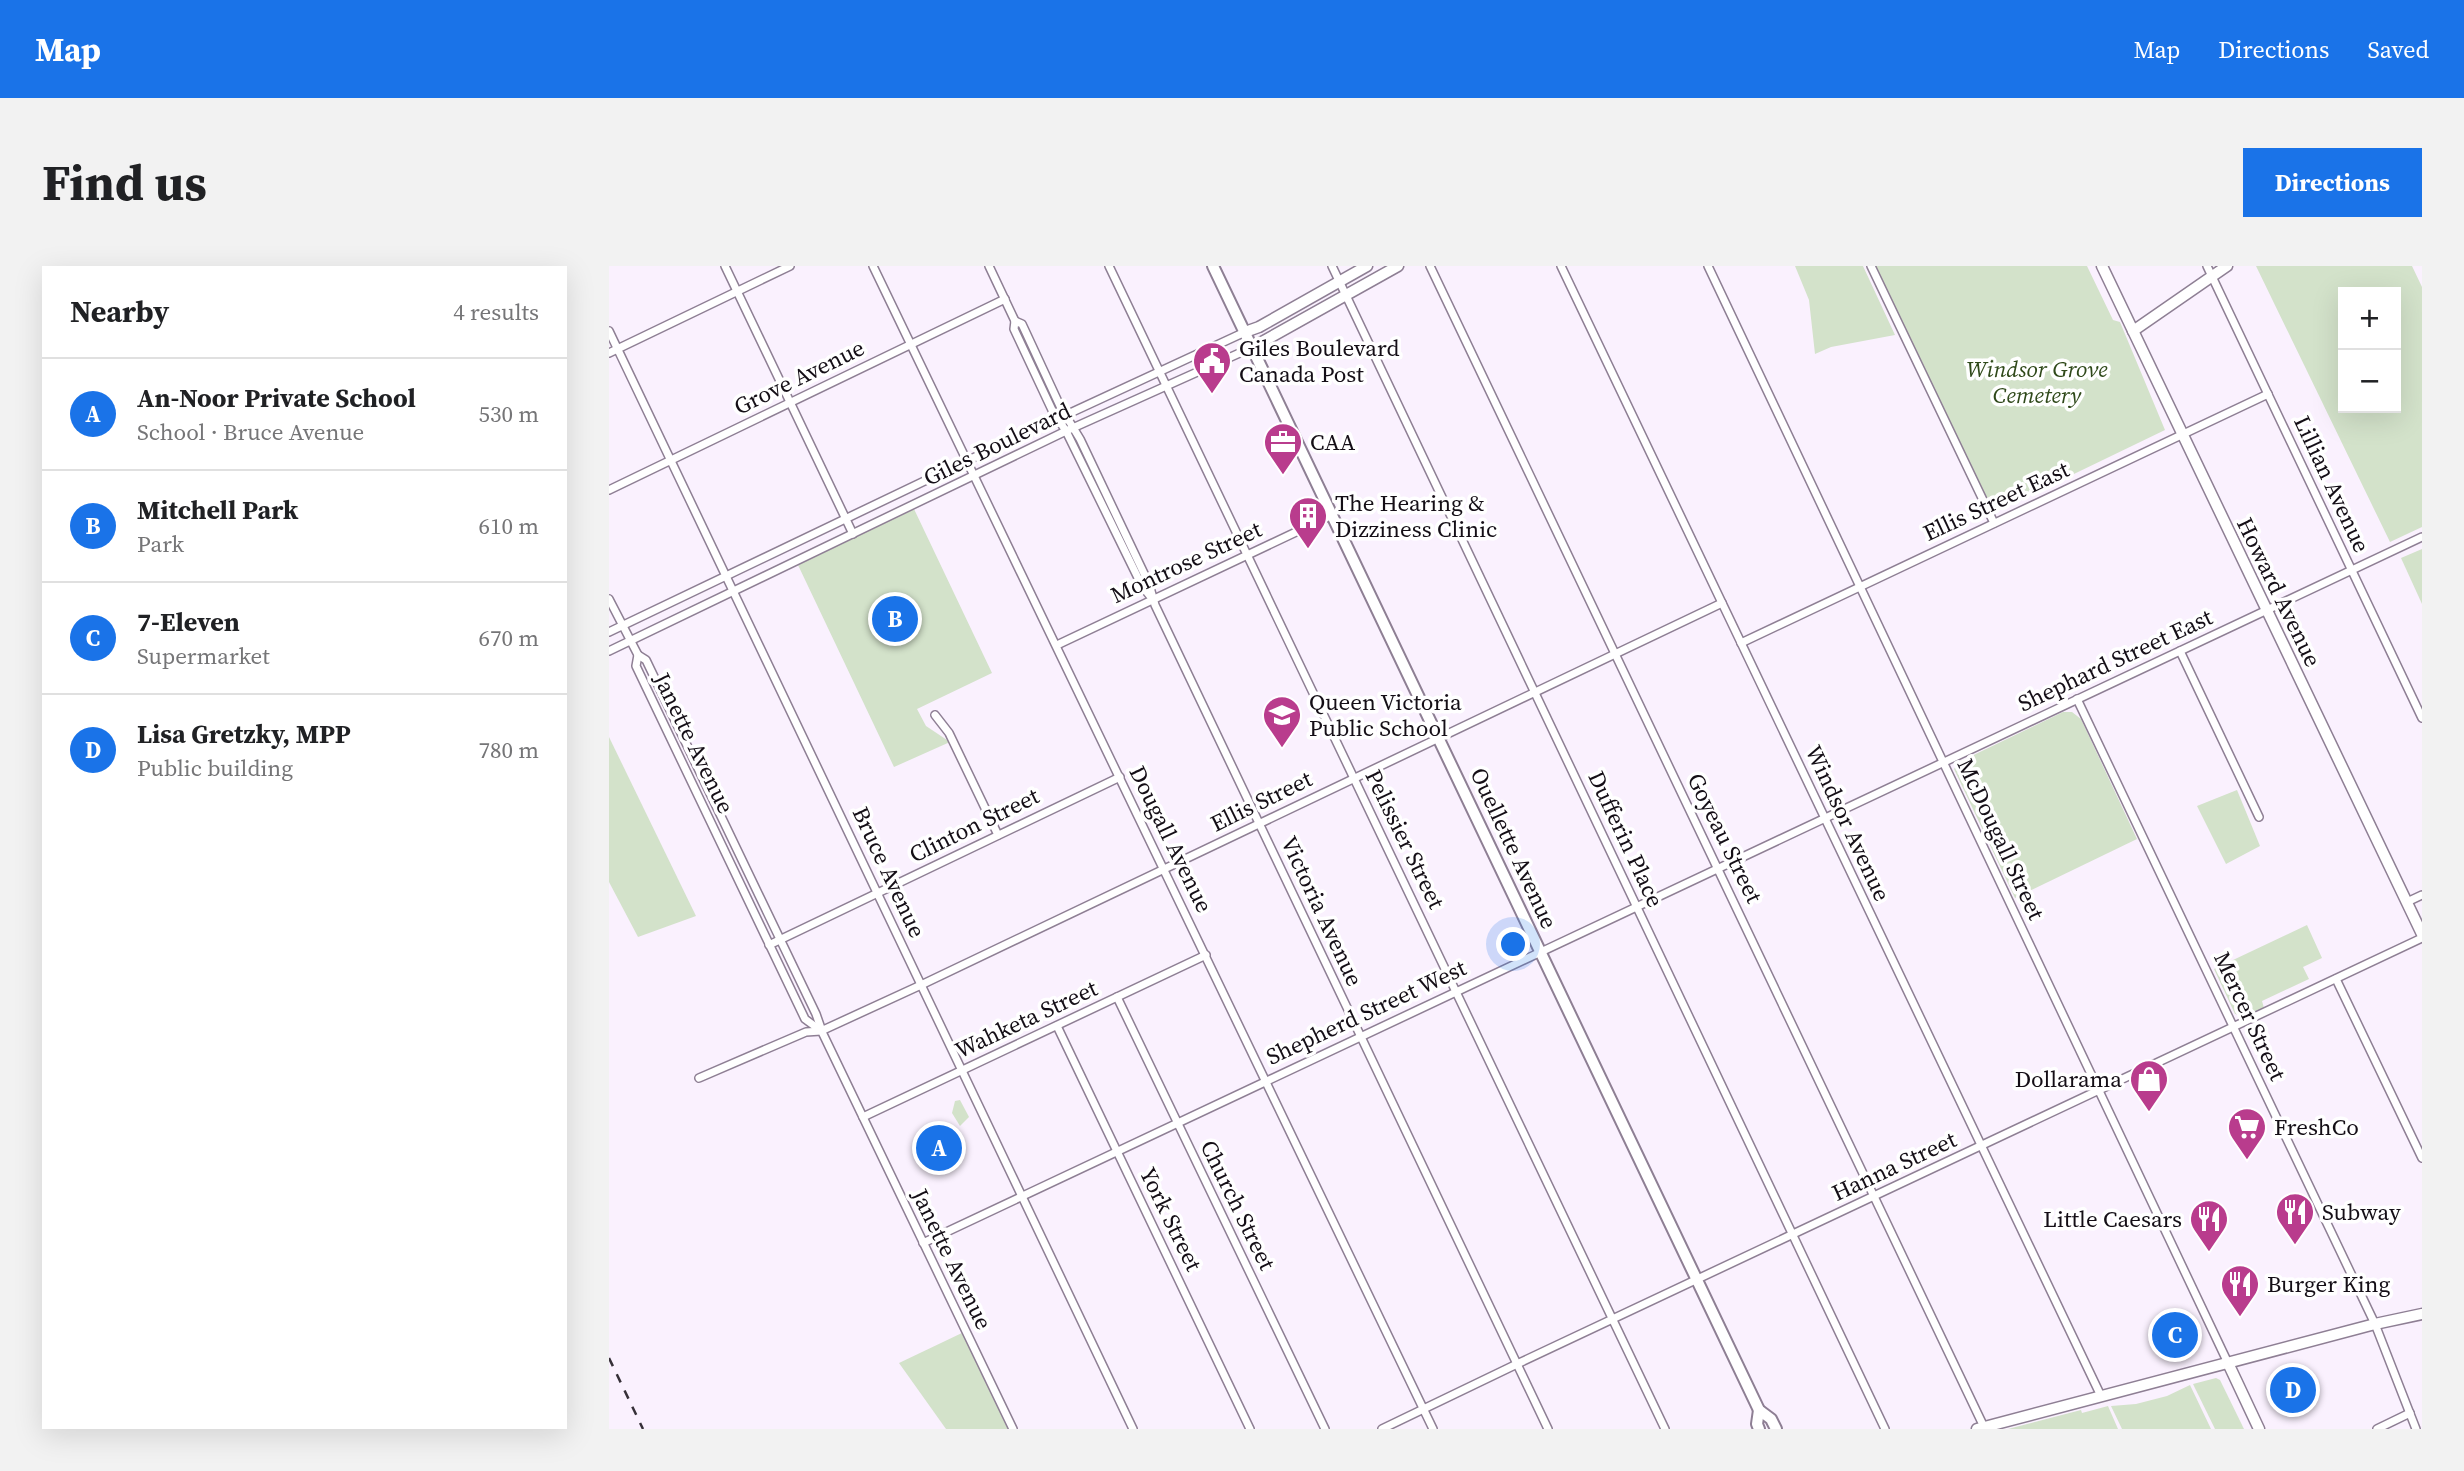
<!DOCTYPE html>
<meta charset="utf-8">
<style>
body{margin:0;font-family:"Source Serif 4",serif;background:#f2f2f2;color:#202124}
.controls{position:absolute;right:21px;top:21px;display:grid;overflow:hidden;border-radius:0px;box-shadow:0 7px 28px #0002}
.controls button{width:63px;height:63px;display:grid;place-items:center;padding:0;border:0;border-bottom:2px solid #e0e0e0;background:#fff;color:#202124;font:35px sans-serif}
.you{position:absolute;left:905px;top:679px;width:24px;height:24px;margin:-18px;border:5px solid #fff;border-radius:50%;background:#1a73e8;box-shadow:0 0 0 10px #1a73e833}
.badge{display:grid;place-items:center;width:46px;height:46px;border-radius:50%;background:#1a73e8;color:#fff;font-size:23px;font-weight:700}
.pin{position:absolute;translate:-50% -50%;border:4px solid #fff;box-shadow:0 2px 7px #0006}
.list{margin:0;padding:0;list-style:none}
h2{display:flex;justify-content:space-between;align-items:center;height:91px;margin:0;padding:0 28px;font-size:30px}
h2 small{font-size:23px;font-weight:400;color:#757577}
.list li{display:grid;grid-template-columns:46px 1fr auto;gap:21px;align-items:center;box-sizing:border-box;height:112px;padding:0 28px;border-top:2px solid #e0e0e0}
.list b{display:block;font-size:26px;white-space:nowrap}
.list p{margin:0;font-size:23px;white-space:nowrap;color:#757577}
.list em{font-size:23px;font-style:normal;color:#757577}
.map{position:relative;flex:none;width:1813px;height:1163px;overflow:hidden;border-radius:0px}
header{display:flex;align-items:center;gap:42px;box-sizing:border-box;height:98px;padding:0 35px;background:#1a73e8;color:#fff}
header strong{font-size:33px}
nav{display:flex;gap:38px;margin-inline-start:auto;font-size:24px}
.intro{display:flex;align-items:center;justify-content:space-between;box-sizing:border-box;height:168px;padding:0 42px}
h1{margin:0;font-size:49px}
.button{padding:18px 32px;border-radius:0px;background:#1a73e8;color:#fff;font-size:24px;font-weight:700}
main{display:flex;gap:42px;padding:0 42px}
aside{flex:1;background:#fff;border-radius:0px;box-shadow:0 7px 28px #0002}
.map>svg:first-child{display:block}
</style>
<header>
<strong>Map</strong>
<nav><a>Map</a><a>Directions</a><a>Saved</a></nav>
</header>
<div class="intro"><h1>Find us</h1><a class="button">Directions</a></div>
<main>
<aside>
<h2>Nearby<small>4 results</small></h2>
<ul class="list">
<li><span class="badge">A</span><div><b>An-Noor Private School</b><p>School · Bruce Avenue</p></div><em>530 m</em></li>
<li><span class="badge">B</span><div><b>Mitchell Park</b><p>Park</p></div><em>610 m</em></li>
<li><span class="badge">C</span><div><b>7-Eleven</b><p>Supermarket</p></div><em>670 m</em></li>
<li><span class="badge">D</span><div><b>Lisa Gretzky, MPP</b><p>Public building</p></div><em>780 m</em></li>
</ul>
</aside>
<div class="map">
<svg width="1813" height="1163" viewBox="0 0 1813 1163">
<rect width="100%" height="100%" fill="#faf1fe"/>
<g fill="#d3e2ca" fill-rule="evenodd">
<path d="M1186 0H1254L1286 69 1222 81 1206 88 1200 34Z"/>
<path d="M1266 0H1478L1504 54 1511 56 1556 164 1380 249Z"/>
<path d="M1647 0H1803L1813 21V261L1781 276ZM1734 26H1787V142H1734Z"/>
<path d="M305 243 383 407 308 443 317 460 341 476 285 501 189 299Z"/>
<path d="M1813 283V338L1792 292Z"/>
<path d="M1454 446H1463L1472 453 1528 573 1406 632 1345 503 1350 496Z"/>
<path d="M0 471 87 650 29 671 0 616Z"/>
<path d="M1628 524 1651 580 1617 598 1588 540Z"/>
<path d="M1698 659 1713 692 1694 701 1700 713 1653 735 1655 742 1636 750 1626 748 1605 703Z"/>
<path d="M351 834 360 851 351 860 343 847 346 835Z"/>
<path d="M355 1066 401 1163H337L290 1097Z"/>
<path d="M1607 1112 1611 1114 1635 1163H1606L1584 1118Z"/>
<path d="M1581 1119 1602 1163H1513L1502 1140 1527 1138 1558 1130Z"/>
<path d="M1499 1140 1509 1163H1399L1472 1144 1473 1147Z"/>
</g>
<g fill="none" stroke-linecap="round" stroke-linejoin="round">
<defs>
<g id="street">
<path d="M116 0 244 268"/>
<path d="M264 0 824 1163"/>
<path d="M380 0 406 55 405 63 443 144 457 165 533 320 541 330"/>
<path d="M500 0 1056 1163"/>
<path d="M723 0 1276 1163"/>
<path d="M821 0 1375 1161"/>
<path d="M952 0 1492 1130"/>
<path d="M1099 0 1619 1097"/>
<path d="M1262 0 1385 257"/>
<path d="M1598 0 1813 452"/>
<path d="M406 55 413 58 451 140 471 173 540 318 546 339 939 1163"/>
<path d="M0 65 524 1163"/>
<path d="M0 87 181 0"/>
<path d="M0 224 396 33"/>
<path d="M0 333 29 389 27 400 196 753 211 764"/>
<path d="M0 366 351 198 636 66"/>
<path d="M1132 377 1659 128"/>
<path d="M448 379 723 249"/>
<path d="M0 385 457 165 644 81"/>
<path d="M1571 385 1650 551"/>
<path d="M29 389 37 394 207 748 214 768 404 1163"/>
<path d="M1468 433 1766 1058 1807 1163"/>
<path d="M326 449 340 467 389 569"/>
<path d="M1798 636 1813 629"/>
<path d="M160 679 511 511"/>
<path d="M1727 713 1813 892"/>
<path d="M508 731 716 1163"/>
<path d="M448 760 641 1163"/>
<path d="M90 812 197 766 212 765 312 719 1113 337"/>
<path d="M254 851 597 689"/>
<path d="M314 977 1813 271"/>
<path d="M773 1163 908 1098 1813 672"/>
<path d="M1768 1163 1801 1147"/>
</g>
<g id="secondary">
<path d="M1493 0 1813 668"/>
<path d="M1524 65 1618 0"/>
<path d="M636 66 650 61 758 0"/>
<path d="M644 81 789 0"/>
<path d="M1619 1097 1650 1163"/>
<path d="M1368 1163 1766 1058 1813 1048"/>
</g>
<g id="primary">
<path d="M604 0 1150 1144 1162 1153 1167 1163"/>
<path d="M1150 1144 1148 1158 1150 1163"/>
</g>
</defs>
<use href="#street" stroke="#8e7f94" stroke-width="10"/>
<use href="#secondary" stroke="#8e7f94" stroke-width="13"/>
<use href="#primary" stroke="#8e7f94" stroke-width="14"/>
<use href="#street" stroke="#fff" stroke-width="7"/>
<use href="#secondary" stroke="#fff" stroke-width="10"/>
<use href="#primary" stroke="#fff" stroke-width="10"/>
<path stroke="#363038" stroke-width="2.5" stroke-dasharray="9 9" stroke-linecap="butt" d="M0 1092 34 1163"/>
</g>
<defs>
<symbol id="civic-pin" viewBox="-11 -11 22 30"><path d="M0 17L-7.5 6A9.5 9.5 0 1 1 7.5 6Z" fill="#b93c8d" stroke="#fff"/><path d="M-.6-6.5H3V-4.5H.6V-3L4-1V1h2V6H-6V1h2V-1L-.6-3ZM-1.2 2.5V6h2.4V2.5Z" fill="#fff"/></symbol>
<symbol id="office-pin" viewBox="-11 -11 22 30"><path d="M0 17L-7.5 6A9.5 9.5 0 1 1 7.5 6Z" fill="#b93c8d" stroke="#fff"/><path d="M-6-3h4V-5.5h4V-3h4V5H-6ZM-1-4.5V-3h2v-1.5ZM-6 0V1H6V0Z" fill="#fff"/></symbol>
<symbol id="building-pin" viewBox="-11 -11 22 30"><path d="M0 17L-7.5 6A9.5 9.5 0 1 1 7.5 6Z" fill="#b93c8d" stroke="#fff"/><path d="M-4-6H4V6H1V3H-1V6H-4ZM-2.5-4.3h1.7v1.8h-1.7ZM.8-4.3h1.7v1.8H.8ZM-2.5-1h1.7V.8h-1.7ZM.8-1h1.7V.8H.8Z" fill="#fff"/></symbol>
<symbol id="school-pin" viewBox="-11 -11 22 30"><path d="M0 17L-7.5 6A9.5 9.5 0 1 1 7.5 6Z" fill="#b93c8d" stroke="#fff"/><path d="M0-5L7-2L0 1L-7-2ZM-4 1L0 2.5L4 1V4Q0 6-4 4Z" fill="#fff"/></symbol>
<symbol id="shop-pin" viewBox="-11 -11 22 30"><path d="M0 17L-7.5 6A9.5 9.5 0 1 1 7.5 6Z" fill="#b93c8d" stroke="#fff"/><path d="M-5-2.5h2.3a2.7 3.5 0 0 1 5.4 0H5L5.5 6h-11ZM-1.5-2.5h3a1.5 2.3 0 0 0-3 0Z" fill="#fff"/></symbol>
<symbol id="supermarket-pin" viewBox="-11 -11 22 30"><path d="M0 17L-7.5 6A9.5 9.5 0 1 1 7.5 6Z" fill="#b93c8d" stroke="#fff"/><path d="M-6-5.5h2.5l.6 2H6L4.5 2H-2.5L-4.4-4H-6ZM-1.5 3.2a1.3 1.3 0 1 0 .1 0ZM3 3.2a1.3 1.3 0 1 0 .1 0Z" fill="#fff"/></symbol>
<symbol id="restaurant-pin" viewBox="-11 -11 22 30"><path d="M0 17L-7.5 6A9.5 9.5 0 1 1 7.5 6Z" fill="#b93c8d" stroke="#fff"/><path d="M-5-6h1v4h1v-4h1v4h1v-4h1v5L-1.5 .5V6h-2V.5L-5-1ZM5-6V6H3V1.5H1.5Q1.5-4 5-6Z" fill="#fff"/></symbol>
</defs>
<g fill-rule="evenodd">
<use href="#civic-pin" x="581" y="73" width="44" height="60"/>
<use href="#office-pin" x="652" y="154" width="44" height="60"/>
<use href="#building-pin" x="677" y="228" width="44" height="60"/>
<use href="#school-pin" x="651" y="427" width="44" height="60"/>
<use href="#shop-pin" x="1518" y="791" width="44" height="60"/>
<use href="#supermarket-pin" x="1616" y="839" width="44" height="60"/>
<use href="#restaurant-pin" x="1664" y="924" width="44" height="60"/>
<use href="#restaurant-pin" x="1578" y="931" width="44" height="60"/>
<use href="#restaurant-pin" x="1609" y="996" width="44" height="60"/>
</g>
<g text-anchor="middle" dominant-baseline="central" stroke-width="7" stroke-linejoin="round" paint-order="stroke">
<g font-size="23" fill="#140e16" stroke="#fff" text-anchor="start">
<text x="630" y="82">Giles Boulevard<tspan x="630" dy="26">Canada Post</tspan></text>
<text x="701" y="176">CAA</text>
<text x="726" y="237">The Hearing &amp;<tspan x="726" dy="26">Dizziness Clinic</tspan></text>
<text x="700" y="436">Queen Victoria<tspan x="700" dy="26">Public School</tspan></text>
<text x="1513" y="813" text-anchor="end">Dollarama</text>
<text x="1665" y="861">FreshCo</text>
<text x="1713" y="946">Subway</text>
<text x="1573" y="953" text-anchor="end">Little Caesars</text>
<text x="1658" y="1018">Burger King</text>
</g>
<g font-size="23" font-style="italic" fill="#2f491a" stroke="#fff">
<text x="1428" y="103">Windsor Grove<tspan x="1428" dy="26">Cemetery</tspan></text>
</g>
<g font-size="23" fill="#140e16" stroke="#fff">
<text transform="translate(190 111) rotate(-26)">Grove Avenue</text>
<text transform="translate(388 178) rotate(-26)">Giles Boulevard</text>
<text transform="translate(1723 218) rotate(65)">Lillian Avenue</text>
<text transform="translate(1387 235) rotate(-25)">Ellis Street East</text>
<text transform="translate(577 296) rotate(-25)">Montrose Street</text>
<text transform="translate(1670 326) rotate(64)">Howard Avenue</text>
<text transform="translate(1506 394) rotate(-25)">Shephard Street East</text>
<text transform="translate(85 477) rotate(64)">Janette Avenue</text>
<text transform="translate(652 535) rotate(-26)">Ellis Street</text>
<text transform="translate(1239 557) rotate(65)">Windsor Avenue</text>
<text transform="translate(365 559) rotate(-26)">Clinton Street</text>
<text transform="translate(1116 572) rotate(64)">Goyeau Street</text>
<text transform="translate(562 573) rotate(64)">Dougall Avenue</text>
<text transform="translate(796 573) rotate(64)">Pelissier Street</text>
<text transform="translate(1017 573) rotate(65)">Dufferin Place</text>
<text transform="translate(1392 573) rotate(65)">McDougall Street</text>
<text transform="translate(905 582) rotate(65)">Ouellette Avenue</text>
<text transform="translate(280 606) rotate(65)">Bruce Avenue</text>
<text transform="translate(713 645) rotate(65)">Victoria Avenue</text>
<text transform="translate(757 746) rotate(-25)">Shepherd Street West</text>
<text transform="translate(1641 750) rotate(65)">Mercer Street</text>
<text transform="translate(417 753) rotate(-25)">Wahketa Street</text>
<text transform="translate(1285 900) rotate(-25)">Hanna Street</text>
<text transform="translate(629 939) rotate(64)">Church Street</text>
<text transform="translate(562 953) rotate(64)">York Street</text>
<text transform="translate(343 993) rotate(64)">Janette Avenue</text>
</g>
</g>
</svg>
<div class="controls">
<button>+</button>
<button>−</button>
</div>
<div class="you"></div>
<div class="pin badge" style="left:330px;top:882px">A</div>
<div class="pin badge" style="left:286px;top:353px">B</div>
<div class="pin badge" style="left:1566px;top:1069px">C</div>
<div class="pin badge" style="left:1684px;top:1124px">D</div>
</div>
</main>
